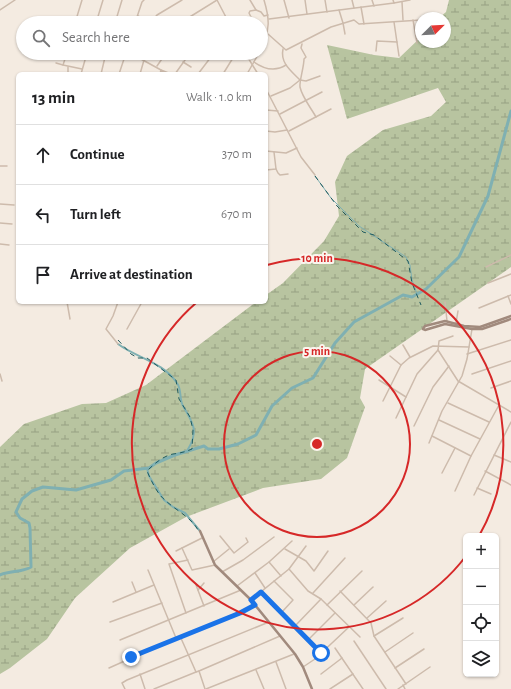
<!DOCTYPE html>
<meta charset="utf-8">
<style>
body{margin:0;font-family:"Alegreya Sans",sans-serif;background:#f2f2f2;color:#202124}
.controls{position:absolute;right:12px;bottom:12px;display:grid;overflow:hidden;border-radius:6px;box-shadow:0 1px 3px #0004}
.controls button{width:36px;height:36px;display:grid;place-items:center;padding:0;border:0;border-bottom:1px solid #e0e0e0;background:#fff;color:#202124;font:20px sans-serif}
.compass{position:absolute;left:415px;top:12px;width:36px;height:36px;border-radius:50%;background:#fff;box-shadow:0 1px 3px #0004;rotate:66deg}
.stop{position:absolute;width:12px;height:12px;margin:-9px;border:3px solid #1a73e8;border-radius:50%;background:#fff}
.stop.end{background:#1a73e8;border-color:#fff;box-shadow:0 1px 4px #0008}
.list{margin:0;padding:0;list-style:none}
h2{display:flex;justify-content:space-between;align-items:center;height:52px;margin:0;padding:0 16px;font-size:17px}
h2 small{font-size:13px;font-weight:400;color:#757577}
.list li{display:grid;grid-template-columns:26px 1fr auto;gap:12px;align-items:center;box-sizing:border-box;height:60px;padding:0 16px;border-top:1px solid #e0e0e0}
.list b{display:block;font-size:15px;white-space:nowrap}
.list em{font-size:13px;font-style:normal;color:#757577}
.icon{flex:none;width:22px;height:22px;fill:none;stroke:currentColor;stroke-width:2;stroke-linecap:round;stroke-linejoin:round}
.map{position:relative;flex:none;width:511px;height:689px;overflow:hidden}
.search{position:absolute;background:#fff;box-shadow:0 1px 3px #0004;left:16px;top:16px;width:252px;height:44px;display:flex;align-items:center;gap:10px;box-sizing:border-box;padding:0 14px;border-radius:22px;color:#757577;font-size:15px}
.panel{position:absolute;background:#fff;box-shadow:0 1px 3px #0004;left:16px;top:72px;width:252px;height:232px;border-radius:6px}
.map>svg:first-child{display:block}
</style>
<div class="map">
<svg width="511" height="689" viewBox="0 0 511 689">
<defs>
<pattern id="wetland-marsh" width="20" height="14" patternUnits="userSpaceOnUse"><rect width="20" height="14" fill="#b8c4a0"/><path d="M1 5h8M5 5V1M11 12h8M15 12V8" fill="none" stroke="#97a083"/></pattern>
</defs>
<rect width="100%" height="100%" fill="#f4ebe1"/>
<path fill="url(#wetland-marsh)" d="M449 0H511V267L365 369 360 398 365 407 347 458 321 479 263 488 186 517 130 548 75 598 47 639 10 668 0 674V447L24 424 82 404 106 403 146 385 256 302H266V295L283 283 324 241 339 216 335 182 347 156 383 130 431 116 446 102 438 88 347 119 327 45 374 55 399 58 421 37V42H445V18H439L446 12Z"/>
<g fill="none" stroke-linecap="round" stroke-linejoin="round">
<path stroke="#7fb0b2" stroke-width="1" d="M315 176 331 198 359 226 406 257 410 265 412 280 417 294"/>
<g stroke="#7fb0b2" stroke-width="2">
<path d="M118 344C137 358 163 362 177 383 182 390 179 399 183 406 194 424 199 432 187 451"/>
<path d="M147 468 149 476 164 500 173 507 185 513 200 531"/>
</g>
<path stroke="#7fb0b2" stroke-width="3" d="M0 575C10 570 21 573 31 567L30 528 29 523 20 518 16 512 22 499 32 491 43 487 76 490 111 480 124 471 149 468 156 463 175 455 204 446 208 449H219L238 444 256 435 272 406 292 388 313 378 335 343 354 322 403 295 412 297 426 289 459 257 488 196 511 111"/>
<g stroke="#1f5a5e" stroke-width="1" stroke-dasharray="5 4" stroke-linecap="butt">
<path d="M315 176 337 206 363 232 374 235 408 261 412 283 421 305"/>
<path d="M118 340 131 354 138 358H147L176 380 179 399 190 417 193 430 192 449C185 452 181 453 173 454 163 456 154 464 147 471 151 480 157 494 165 500 175 510 193 518 199 532"/>
</g>
<g stroke="#cdbbac" stroke-width="1.5">
<path d="M217 0 229 23"/>
<path d="M250 0 256 10 261 12 264 16 268 15"/>
<path d="M284 0 289 18"/>
<path d="M305 0 307 14"/>
<path d="M325 0 327 12"/>
<path d="M352 0 354 8"/>
<path d="M372 0 374 6"/>
<path d="M393 0 394 3 410 0"/>
<path d="M402 2 403 20"/>
<path d="M361 7 364 24"/>
<path d="M0 10 15 0"/>
<path d="M339 10 343 23"/>
<path d="M138 16 152 23"/>
<path d="M269 19 394 3"/>
<path d="M413 20 417 43"/>
<path d="M151 22 157 15 182 0"/>
<path d="M394 22 399 56"/>
<path d="M75 23 82 0"/>
<path d="M96 23 103 0"/>
<path d="M115 23 122 0"/>
<path d="M135 23 142 2 144 0"/>
<path d="M180 23 217 0"/>
<path d="M219 23 227 18"/>
<path d="M254 23 249 13 250 11 256 10"/>
<path d="M343 23 345 34"/>
<path d="M268 34 286 50 331 27 354 20 359 24 421 20"/>
<path d="M261 37 265 41"/>
<path d="M302 44 301 48 306 57 304 59C304 67 299 82 300 87 302 97 311 108 316 117"/>
<path d="M261 49C270 29 270 20 264 0"/>
<path d="M283 49C280 63 291 71 300 80"/>
<path d="M376 51 377 41 397 42"/>
<path d="M67 53 63 65 82 69"/>
<path d="M130 53 161 70"/>
<path d="M245 53 258 74"/>
<path d="M183 62 191 67"/>
<path d="M254 62C264 69 275 72 286 65"/>
<path d="M56 63 63 65"/>
<path d="M157 66 166 53"/>
<path d="M68 74V67"/>
<path d="M81 74 87 53"/>
<path d="M101 74 106 53"/>
<path d="M119 74 126 53"/>
<path d="M140 74 144 60"/>
<path d="M160 74 161 70 171 74"/>
<path d="M175 74 190 53"/>
<path d="M198 74 214 53"/>
<path d="M223 74 236 53"/>
<path d="M247 74 259 53"/>
<path d="M266 89 301 157 315 175"/>
<path d="M271 96 290 88 300 80 306 81 320 76"/>
<path d="M266 110 278 111"/>
<path d="M280 114 322 92"/>
<path d="M266 131 275 132 287 130"/>
<path d="M289 131 331 109"/>
<path d="M266 151 286 153 297 148"/>
<path d="M0 166H7"/>
<path d="M276 169 278 173 280 175 288 174"/>
<path d="M266 170 276 169 274 152"/>
<path d="M0 204 14 205"/>
<path d="M0 223 12 224"/>
<path d="M0 244 9 245"/>
<path d="M486 267 511 255"/>
<path d="M488 283 511 274"/>
<path d="M508 296 511 304"/>
<path d="M67 302 70 319"/>
<path d="M118 302 113 316 106 329 118 344"/>
<path d="M445 302 447 321"/>
<path d="M479 308 511 295"/>
<path d="M456 323 458 311"/>
<path d="M127 329 142 302"/>
<path d="M403 345 410 357"/>
<path d="M438 350 458 381 511 412"/>
<path d="M467 354 511 340"/>
<path d="M390 356 401 365"/>
<path d="M0 374 2 381"/>
<path d="M472 374 511 361"/>
<path d="M379 380 406 397"/>
<path d="M491 388 511 381"/>
<path d="M383 401 401 365 409 358 433 346 469 347"/>
<path d="M448 403 489 422"/>
<path d="M396 418 417 374 438 350 439 341 453 336"/>
<path d="M439 420 480 439"/>
<path d="M414 426 433 387 449 366"/>
<path d="M432 436 471 456"/>
<path d="M429 443 442 411 462 376 467 359 472 329"/>
<path d="M494 455 511 462"/>
<path d="M485 471 511 485"/>
<path d="M442 473 455 448"/>
<path d="M477 488 491 494"/>
<path d="M455 491 471 456 499 405"/>
<path d="M474 495 511 422"/>
<path d="M220 536 234 553 248 542 246 538"/>
<path d="M182 548 192 570 215 565"/>
<path d="M285 549 306 561 314 571 328 551"/>
<path d="M176 551 202 538"/>
<path d="M213 562 229 549"/>
<path d="M269 562 281 576"/>
<path d="M289 569 308 591 321 599 360 637"/>
<path d="M148 570 176 638"/>
<path d="M222 572 243 560 274 537"/>
<path d="M255 573 265 588"/>
<path d="M274 581 293 600 282 612"/>
<path d="M132 582 136 592"/>
<path d="M196 585 204 606"/>
<path d="M237 586 269 562 292 541"/>
<path d="M198 590 204 583"/>
<path d="M261 591 321 652"/>
<path d="M340 591 371 623 374 636 406 684"/>
<path d="M313 593 345 558"/>
<path d="M251 600 289 569 306 546"/>
<path d="M113 602 154 585"/>
<path d="M327 605 362 571"/>
<path d="M354 605 373 587"/>
<path d="M186 613 169 564 188 560"/>
<path d="M367 618 386 601"/>
<path d="M110 622 162 603"/>
<path d="M295 626 321 599"/>
<path d="M180 636 196 672 199 671 205 689"/>
<path d="M374 636 403 618"/>
<path d="M309 639 335 613"/>
<path d="M120 640 241 590"/>
<path d="M354 641 386 689"/>
<path d="M335 648 363 689"/>
<path d="M385 652 413 633"/>
<path d="M276 662 286 689"/>
<path d="M303 667 315 659 349 627"/>
<path d="M109 668 176 638 240 613 255 605"/>
<path d="M395 668 424 649"/>
<path d="M256 670 264 689"/>
<path d="M199 671 280 636"/>
<path d="M140 674 145 689"/>
<path d="M321 674 342 658"/>
<path d="M403 685 405 689"/>
<path d="M125 689 122 683 127 680 269 622"/>
<path d="M154 689 196 672"/>
<path d="M206 689 294 654"/>
<path d="M330 689 353 674"/>
<path d="M398 689 430 667"/>
</g>
<g stroke="#a18a7d" stroke-width="2.5">
<path d="M423 329 425 326 445 321 464 326 480 327 511 316"/>
<path d="M423 329 425 330 445 324 472 329H482L511 319"/>
<path d="M200 531 215 565 251 600 295 654 303 667 312 689"/>
</g>
</g>
<g fill="none" stroke-linecap="round" stroke-linejoin="round">
<path stroke="#1a73e8" stroke-width="5" d="M131 657 240 613 255 605 251 600 261 592 321 653"/>
</g>
<g fill="none" stroke="#d62828" stroke-width="2">
<circle cx="317" cy="444" r="93"/>
<path d="M466 556A186 186 0 1 1 196 303M267 265A186 186 0 0 1 479 536"/>
</g>
<circle cx="317" cy="444" r="6" fill="#d62828" stroke="#fbf5ee" stroke-width="2"/>
<g font-size="12" text-anchor="middle" font-weight="bold" fill="#d62828" stroke="#fbf5ee" stroke-width="4" stroke-linejoin="round" paint-order="stroke">
<text x="317" y="262">10 min</text>
<text x="317" y="355">5 min</text>
</g>
</svg>
<div class="controls">
<button>+</button>
<button>−</button>
<button><svg class="icon" aria-label="locate" viewBox="0 0 24 24"><circle cx="12" cy="12" r="6"/><path d="M12 2v4M12 18v4M2 12h4M18 12h4"/></svg></button>
<button><svg class="icon" aria-label="layers" viewBox="0 0 24 24"><path d="M12 4l9 5-9 5-9-5zM3 14l9 5 9-5"/></svg></button>
</div>
<svg class="compass" viewBox="-18 -18 36 36"><path d="M0-13l5 13h-10z" fill="#e53935"/><path d="M0 13l5-13h-10z" fill="#757577"/></svg>
<div class="stop" style="left:321px;top:653px"></div>
<div class="stop end" style="left:131px;top:657px"></div>
<div class="search"><svg class="icon" aria-label="search" viewBox="0 0 24 24"><circle cx="10" cy="10" r="6"/><path d="M15 15l6 6"/></svg>Search here</div>
<section class="panel">
<h2>13 min<small>Walk · 1.0 km</small></h2>
<ul class="list">
<li><svg class="icon" aria-label="ahead" viewBox="0 0 24 24"><path d="M12 20V5M6 11l6-6 6 6"/></svg><div><b>Continue</b></div><em>370 m</em></li>
<li><svg class="icon" aria-label="left" viewBox="0 0 24 24"><path d="M17 20v-9H6M10 6l-5 5 5 5"/></svg><div><b>Turn left</b></div><em>670 m</em></li>
<li><svg class="icon" aria-label="arrive" viewBox="0 0 24 24"><path d="M6 21V4h12l-3 4 3 4H6"/></svg><div><b>Arrive at destination</b></div></li>
</ul>
</section>
</div>
